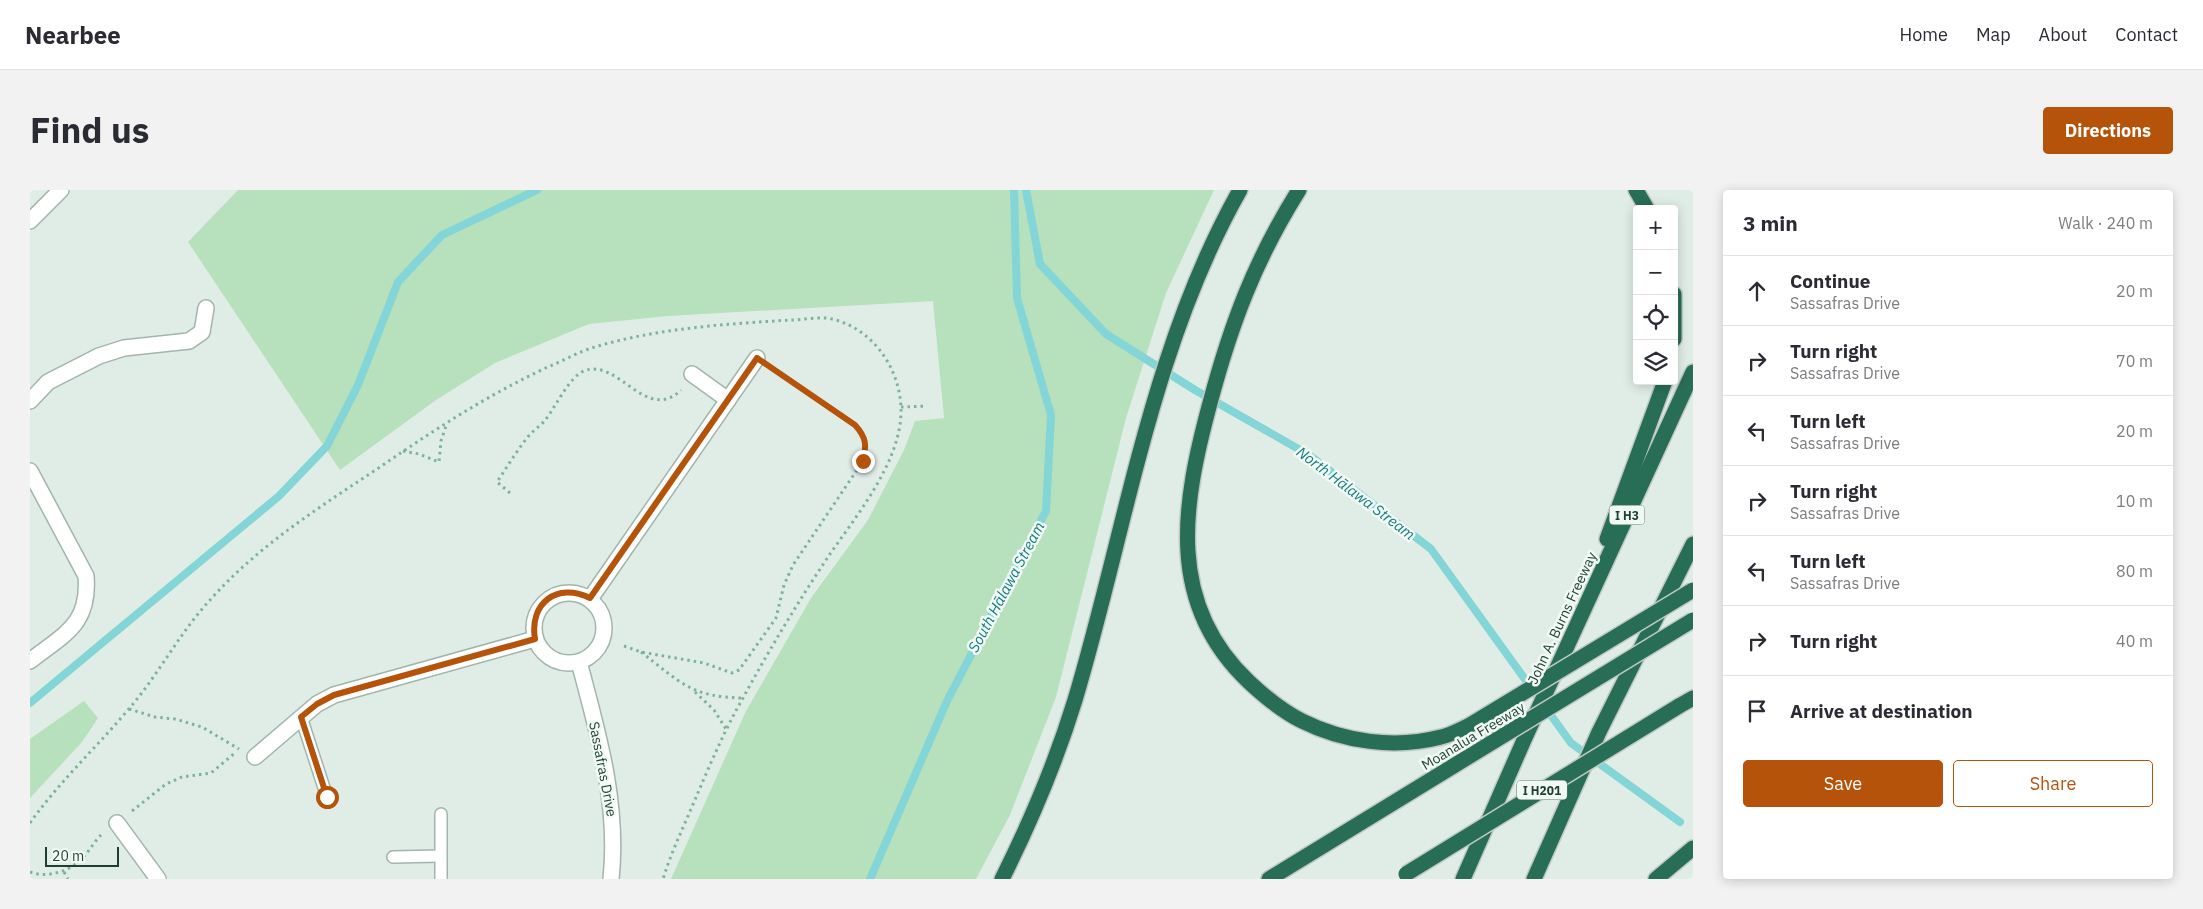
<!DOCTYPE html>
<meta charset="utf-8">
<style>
body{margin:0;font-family:"IBM Plex Sans",sans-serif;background:#f2f2f3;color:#2b2b33}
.controls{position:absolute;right:15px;top:15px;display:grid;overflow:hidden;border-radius:5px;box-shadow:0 2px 12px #0003}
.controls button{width:45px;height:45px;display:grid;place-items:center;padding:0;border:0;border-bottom:1px solid #e1e1e2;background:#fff;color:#2b2b33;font:25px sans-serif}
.scale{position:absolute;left:15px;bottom:12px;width:74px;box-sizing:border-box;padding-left:5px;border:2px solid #1f3f32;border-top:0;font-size:14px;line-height:18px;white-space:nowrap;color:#1f3f32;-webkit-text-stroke:4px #f1f9f4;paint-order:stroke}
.stop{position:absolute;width:15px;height:15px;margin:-11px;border:4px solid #b45309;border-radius:50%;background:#fff}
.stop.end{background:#b45309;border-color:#fff;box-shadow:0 1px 5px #0008}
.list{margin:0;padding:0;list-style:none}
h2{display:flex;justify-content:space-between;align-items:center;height:65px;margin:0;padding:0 20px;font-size:21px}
h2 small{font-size:16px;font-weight:400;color:#7c7c81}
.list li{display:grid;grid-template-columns:32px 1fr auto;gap:15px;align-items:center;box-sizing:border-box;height:70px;padding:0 20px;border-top:1px solid #e1e1e2}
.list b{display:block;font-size:19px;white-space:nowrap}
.list p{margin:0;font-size:16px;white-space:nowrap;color:#7c7c81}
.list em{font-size:16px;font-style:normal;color:#7c7c81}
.actions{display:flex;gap:10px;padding:15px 20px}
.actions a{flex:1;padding:11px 0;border:1px solid #b45309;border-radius:5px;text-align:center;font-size:18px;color:#b45309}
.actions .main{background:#b45309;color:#fff}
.icon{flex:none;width:28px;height:28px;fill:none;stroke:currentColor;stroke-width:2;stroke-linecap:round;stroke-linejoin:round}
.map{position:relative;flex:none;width:1663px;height:689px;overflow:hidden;border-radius:5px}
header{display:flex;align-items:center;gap:30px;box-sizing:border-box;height:70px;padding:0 25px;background:#fff;border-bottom:1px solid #e1e1e2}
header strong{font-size:24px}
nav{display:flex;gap:28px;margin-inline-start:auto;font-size:18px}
.intro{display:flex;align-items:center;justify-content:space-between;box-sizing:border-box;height:120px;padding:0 30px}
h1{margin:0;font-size:35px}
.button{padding:12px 22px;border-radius:5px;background:#b45309;color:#fff;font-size:18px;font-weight:700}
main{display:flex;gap:30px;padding:0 30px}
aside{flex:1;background:#fff;border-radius:5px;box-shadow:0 2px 12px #0003}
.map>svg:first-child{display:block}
</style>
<header>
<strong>Nearbee</strong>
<nav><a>Home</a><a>Map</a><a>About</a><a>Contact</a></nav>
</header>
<div class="intro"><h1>Find us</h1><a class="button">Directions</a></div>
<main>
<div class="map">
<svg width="1663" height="689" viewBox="0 0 1663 689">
<rect width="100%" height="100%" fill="#e0ede6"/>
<g fill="#b7e0bd">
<path d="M208 0H1184L1136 103 1096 228 1026 507 980 625 946 689H641L716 521 781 408 838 330 874 260 885 231 914 228 903 111 638 126 559 134 465 173 406 210 310 280 158 52Z"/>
<path d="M54 511 68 528 52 552 0 608V549Z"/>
</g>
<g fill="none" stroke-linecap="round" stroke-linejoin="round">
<g stroke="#83d5d7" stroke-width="8">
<path d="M996 0 1010 74 1076 144 1165 200 1279 265 1401 359 1541 553 1650 632"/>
<path d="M0 513 249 306 297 256 328 195 368 92 412 45 507 0"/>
<path d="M840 689 917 511 1016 321 1021 225 987 108 984 0"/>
</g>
<defs>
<g id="lane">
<path d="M271 527 297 607"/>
<path d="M411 624V689"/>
<path d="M363 667 410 666"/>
</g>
<g id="street">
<path d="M0 31 31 0"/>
<path d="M662 184 698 210"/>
<path d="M0 211 18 192 69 166 94 158 159 151 172 142 176 118"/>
<path d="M0 281 56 386C60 435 34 444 0 471"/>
<circle cx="539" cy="438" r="35"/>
<path d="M560 409 727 168"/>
<path d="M549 472C568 543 589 614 581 689"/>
<path d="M225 567 287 514 304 505 505 449"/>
<path d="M87 633 128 689"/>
</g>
<g id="highway">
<path d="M1269 0C1225 70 1201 134 1180 213 1153 313 1135 413 1219 492 1235 507 1252 521 1272 531 1314 552 1365 559 1411 547 1421 545 1431 539 1440 535"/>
<path d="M1606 0 1617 19"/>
<path d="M1644 104V149"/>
<path d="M1577 349 1635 191"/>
<path d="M1649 516 1663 508"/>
<path d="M972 689C1001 631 1026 572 1045 510 1096 340 1121 157 1210 0"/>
<path d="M1239 689 1425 575"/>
<path d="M1433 689 1494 550 1663 182"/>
<path d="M1504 689 1569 542 1663 354"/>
<path d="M1626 689 1663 658"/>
</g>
</defs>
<use href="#lane" stroke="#a2b5ac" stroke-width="14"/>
<use href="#street" stroke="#a2b5ac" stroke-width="18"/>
<use href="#highway" stroke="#c0c9c6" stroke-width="18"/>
<g stroke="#7eb39b" stroke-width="3" stroke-dasharray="2.5 4" stroke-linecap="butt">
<path d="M871 217 897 216"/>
<path d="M373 261 389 264 409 272 411 251 417 233"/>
<path d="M480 303 467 292C477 277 486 262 497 248 503 240 511 236 516 229 526 216 540 186 554 181 588 167 616 234 651 200"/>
<path d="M594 456 611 462 674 473 702 483 709 480 746 428 754 395 763 375 833 271 836 253 833 244 825 235 743 179"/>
<path d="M611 462C650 492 661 507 712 508"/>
<path d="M665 502 684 520 696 539"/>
<path d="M99 519 125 527 145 529 172 537 209 559"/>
<path d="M102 621 136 594 152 587 181 583 206 562"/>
<path d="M0 633C29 592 65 559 97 521 128 486 149 443 181 409 229 355 290 317 350 277 404 240 459 204 520 176 535 170 550 161 565 157 628 138 696 134 761 130 774 130 790 126 802 129 844 139 871 180 871 221 871 272 826 326 798 367 768 412 739 460 713 508 694 541 679 577 664 612 653 638 641 663 633 689"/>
<path d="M0 682C19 689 44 680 56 664 61 658 65 651 71 645"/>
<path d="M34 682 38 689"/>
</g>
<use href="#lane" stroke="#fff" stroke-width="11"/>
<use href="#street" stroke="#fff" stroke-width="15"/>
<use href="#highway" stroke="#286e56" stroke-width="15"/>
<defs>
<g id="highway-bridge">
<path d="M1440 535 1663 400"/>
<path d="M1425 575 1663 430"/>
<path d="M1376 684 1649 516"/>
</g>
</defs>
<use href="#highway-bridge" stroke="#c0c9c6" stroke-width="18" stroke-linecap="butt"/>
<use href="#highway-bridge" stroke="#286e56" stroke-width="15"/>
</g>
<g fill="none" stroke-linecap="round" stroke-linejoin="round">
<path stroke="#b45309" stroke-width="6" d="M297 607 271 527 287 514 304 505 505 449C499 413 527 392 560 408L727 168 825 235C836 247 837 255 833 271"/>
</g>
<g text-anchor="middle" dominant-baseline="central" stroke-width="5" stroke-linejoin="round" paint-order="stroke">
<g fill="#f1f9f4" stroke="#5e776c" stroke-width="1">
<rect x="1579.5" y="315.5" width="35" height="19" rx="4"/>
<rect x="1487" y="590.5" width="50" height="19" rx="4"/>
</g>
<g font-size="12" font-weight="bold" fill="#1f3f32">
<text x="1597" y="325">I H3</text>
<text x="1512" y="600">I H201</text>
</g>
<g font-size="14" fill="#1f3f32" stroke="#f1f9f4">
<text transform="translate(1532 428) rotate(-65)">John A. Burns Freeway</text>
<text transform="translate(1443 546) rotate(-31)">Moanalua Freeway</text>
<text transform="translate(573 579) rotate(79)">Sassafras Drive</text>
</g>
<g font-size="15" font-style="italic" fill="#147c80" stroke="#f1f9f4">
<text transform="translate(1326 303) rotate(37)">North Hālawa Stream</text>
<text transform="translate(976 397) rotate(-62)">South Hālawa Stream</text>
</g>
</g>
</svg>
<div class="controls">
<button>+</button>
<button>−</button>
<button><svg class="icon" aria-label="locate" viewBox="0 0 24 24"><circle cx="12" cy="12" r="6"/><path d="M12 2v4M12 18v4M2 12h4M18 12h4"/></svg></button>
<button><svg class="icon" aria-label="layers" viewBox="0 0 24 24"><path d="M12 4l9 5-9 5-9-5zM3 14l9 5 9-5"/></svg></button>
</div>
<div class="scale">20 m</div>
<div class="stop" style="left:297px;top:607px"></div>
<div class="stop end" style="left:833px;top:271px"></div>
</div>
<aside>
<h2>3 min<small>Walk · 240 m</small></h2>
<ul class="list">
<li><svg class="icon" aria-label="ahead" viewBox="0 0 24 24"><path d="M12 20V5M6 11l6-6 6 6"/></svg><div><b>Continue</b><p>Sassafras Drive</p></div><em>20 m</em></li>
<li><svg class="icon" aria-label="right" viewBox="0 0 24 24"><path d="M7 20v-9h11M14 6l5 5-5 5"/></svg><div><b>Turn right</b><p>Sassafras Drive</p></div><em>70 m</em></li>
<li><svg class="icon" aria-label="left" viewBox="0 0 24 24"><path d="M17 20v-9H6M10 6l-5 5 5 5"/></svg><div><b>Turn left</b><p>Sassafras Drive</p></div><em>20 m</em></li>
<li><svg class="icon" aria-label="right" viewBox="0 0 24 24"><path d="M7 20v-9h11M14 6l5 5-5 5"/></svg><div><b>Turn right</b><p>Sassafras Drive</p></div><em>10 m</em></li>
<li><svg class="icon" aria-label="left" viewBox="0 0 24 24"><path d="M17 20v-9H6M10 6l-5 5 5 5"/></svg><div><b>Turn left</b><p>Sassafras Drive</p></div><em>80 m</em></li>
<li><svg class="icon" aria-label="right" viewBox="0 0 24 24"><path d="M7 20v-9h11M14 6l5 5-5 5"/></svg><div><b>Turn right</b></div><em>40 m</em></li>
<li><svg class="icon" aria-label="arrive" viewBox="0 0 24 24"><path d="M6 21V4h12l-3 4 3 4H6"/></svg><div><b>Arrive at destination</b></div></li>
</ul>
<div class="actions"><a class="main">Save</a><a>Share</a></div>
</aside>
</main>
